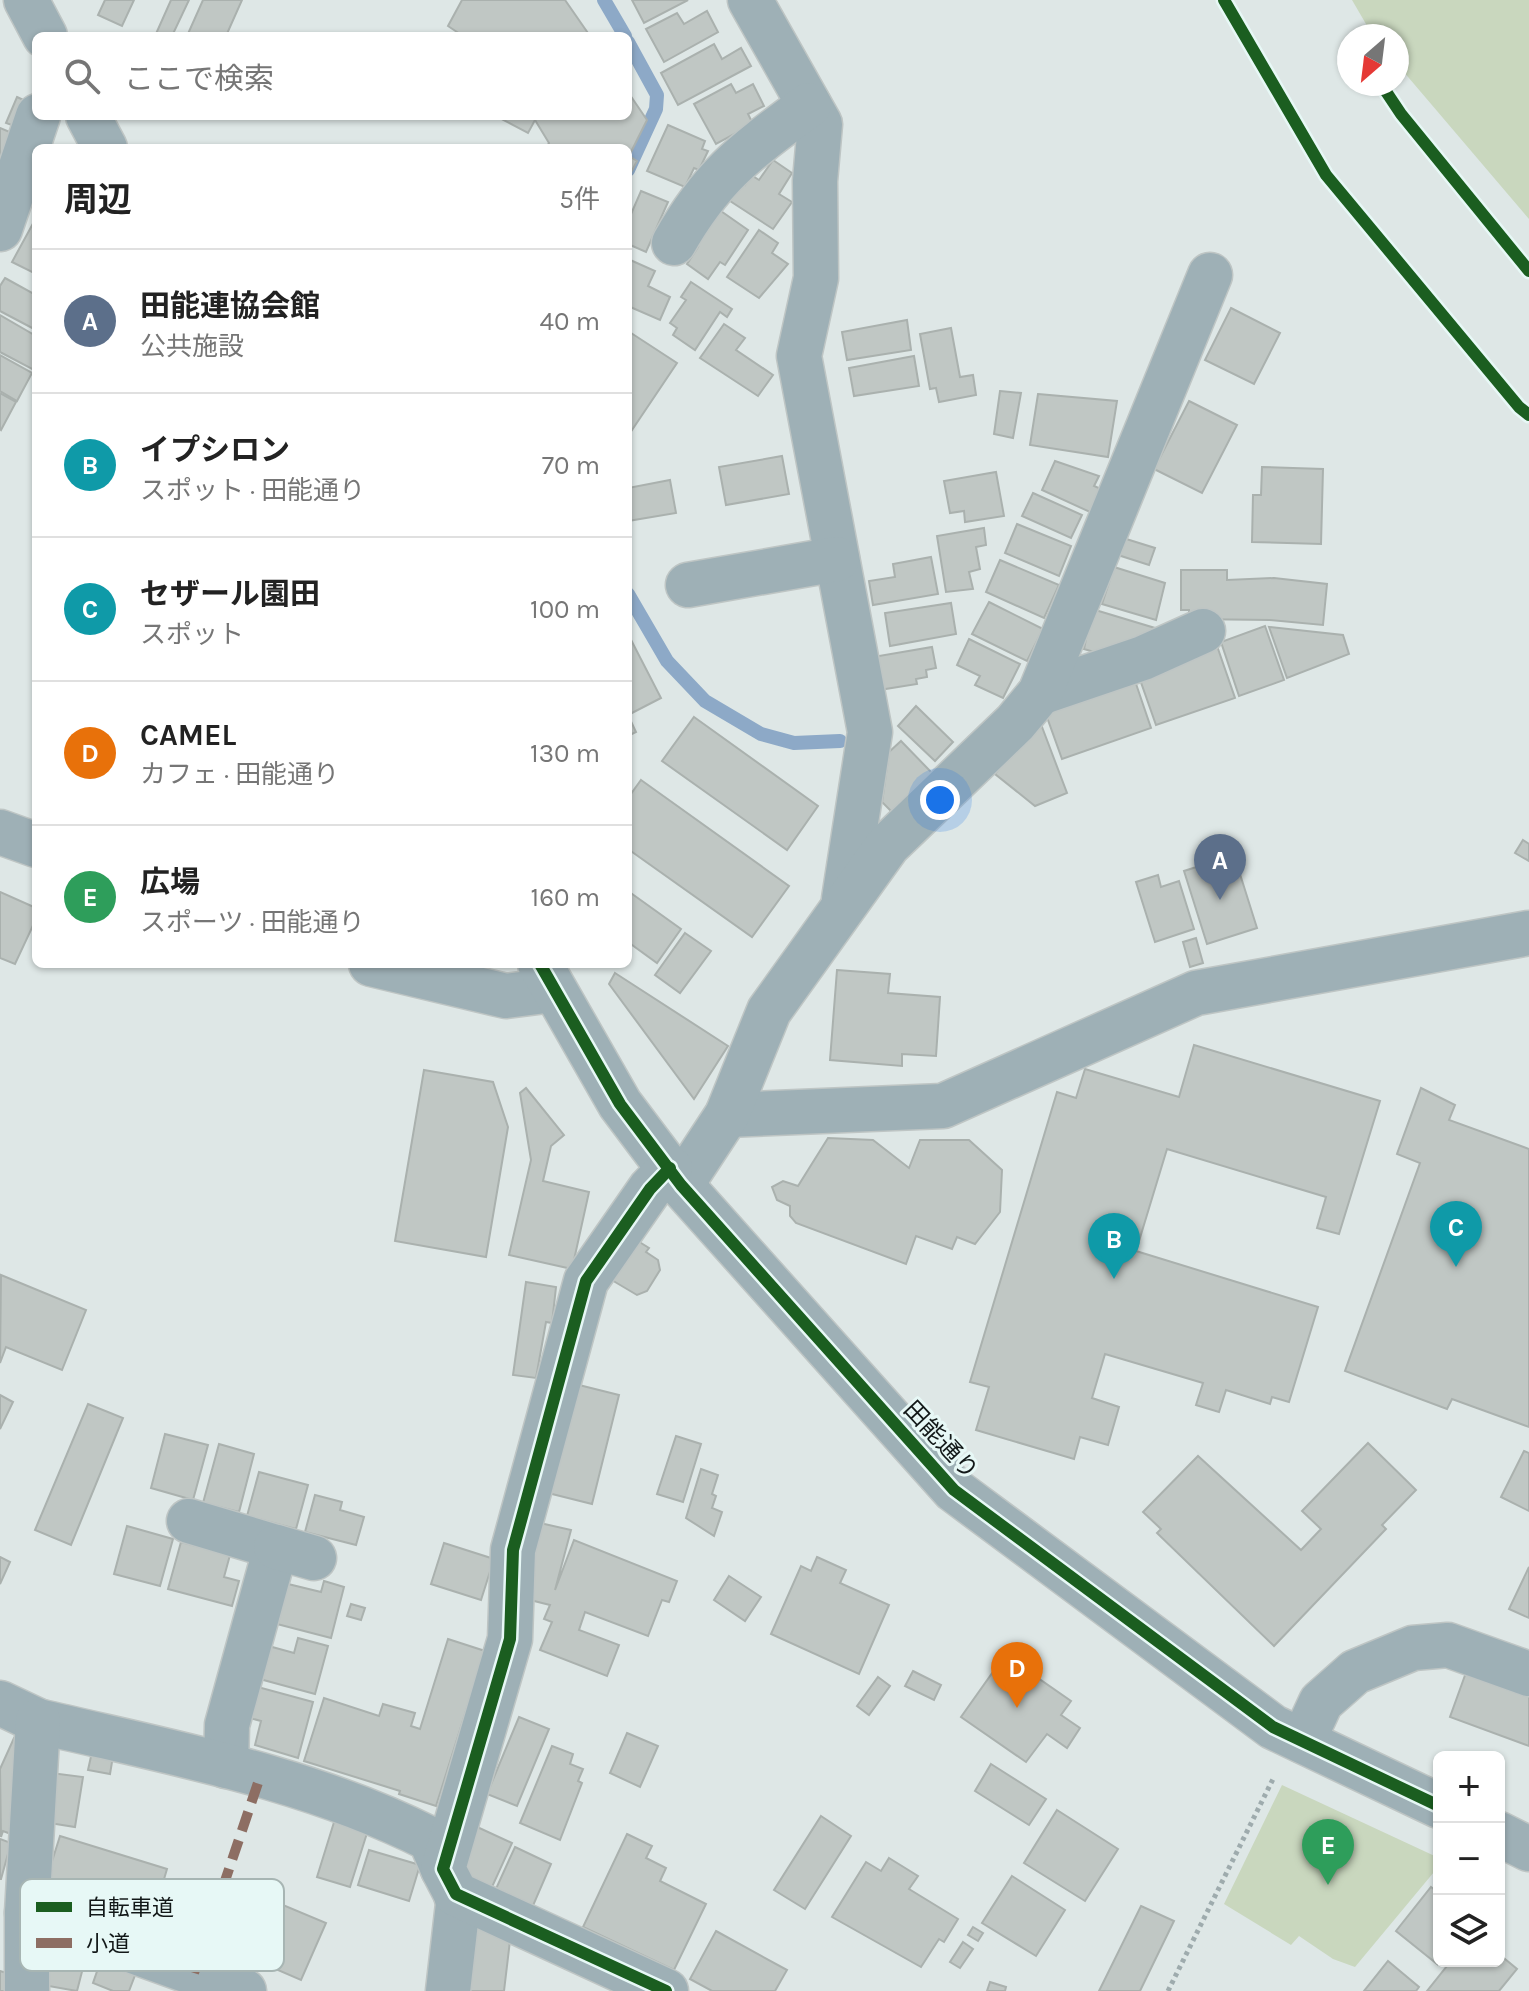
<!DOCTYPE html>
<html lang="ja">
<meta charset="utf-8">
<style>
body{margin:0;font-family:Karla,"Noto Sans JP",sans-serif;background:#f6f6f6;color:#222}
.controls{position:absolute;right:24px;bottom:24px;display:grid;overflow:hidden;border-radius:12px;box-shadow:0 2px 6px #0004}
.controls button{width:72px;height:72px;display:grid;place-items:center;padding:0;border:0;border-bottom:2px solid #e0e0e0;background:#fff;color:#222;font:40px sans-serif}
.compass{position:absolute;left:1337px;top:24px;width:72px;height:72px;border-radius:50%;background:#fff;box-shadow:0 2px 6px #0004;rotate:208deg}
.you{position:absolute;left:940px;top:800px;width:28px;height:28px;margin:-20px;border:6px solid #fff;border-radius:50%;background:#1a73e8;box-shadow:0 0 0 12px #1a73e833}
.badge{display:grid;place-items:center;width:52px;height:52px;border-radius:50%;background:#596060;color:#fff;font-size:26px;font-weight:700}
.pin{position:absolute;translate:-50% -66px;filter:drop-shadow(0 2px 4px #0008)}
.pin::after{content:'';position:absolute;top:42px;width:28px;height:24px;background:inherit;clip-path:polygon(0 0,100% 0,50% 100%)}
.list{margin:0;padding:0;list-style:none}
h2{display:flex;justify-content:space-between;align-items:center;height:104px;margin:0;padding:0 32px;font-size:34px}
h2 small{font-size:26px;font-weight:400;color:#767676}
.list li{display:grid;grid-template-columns:52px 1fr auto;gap:24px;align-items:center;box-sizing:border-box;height:144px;padding:0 32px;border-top:2px solid #e0e0e0}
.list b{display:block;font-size:30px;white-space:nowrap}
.list p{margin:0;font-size:26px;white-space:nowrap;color:#767676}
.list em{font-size:26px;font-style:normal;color:#767676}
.icon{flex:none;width:44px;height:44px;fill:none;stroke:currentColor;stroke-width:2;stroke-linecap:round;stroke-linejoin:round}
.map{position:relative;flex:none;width:1529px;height:1991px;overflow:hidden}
.search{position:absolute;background:#fff;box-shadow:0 2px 6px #0004;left:32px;top:32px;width:600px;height:88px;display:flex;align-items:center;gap:20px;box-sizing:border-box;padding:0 28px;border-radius:12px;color:#767676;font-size:30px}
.panel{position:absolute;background:#fff;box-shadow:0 2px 6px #0004;left:32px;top:144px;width:600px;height:824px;border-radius:12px}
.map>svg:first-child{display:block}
</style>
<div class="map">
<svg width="1529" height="1991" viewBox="0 0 1529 1991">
<rect width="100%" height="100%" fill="#dee7e6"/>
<g fill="#c9d7be">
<path d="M1352 0H1529V219L1397 64V36H1373Z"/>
<path d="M1282 1785 1439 1858V1866L1355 1967 1333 1959 1299 1936 1291 1945 1224 1904Z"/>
</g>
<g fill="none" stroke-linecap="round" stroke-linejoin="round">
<g stroke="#8da9c7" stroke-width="14">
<path d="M604 0 625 36"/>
<path d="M628 42 657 95 656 109 628 170"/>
<path d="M628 594 667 661 705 701 761 734 794 743 840 741"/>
</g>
</g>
<g fill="#c0c7c4" stroke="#aab1ae" stroke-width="2">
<path d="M105 0H134L122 26 98 15Z"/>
<path d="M171 0H189L172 36H155Z"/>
<path d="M203 0H242L226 36H187Z"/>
<path d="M462 0H565L590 36H463L448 26Z"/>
<path d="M632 0H688L644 23Z"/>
<path d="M707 11 718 32 664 62 646 29 677 13 684 24Z"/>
<path d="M714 44 722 59 741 48 751 66 678 105 661 73Z"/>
<path d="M731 84 736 93 753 84 764 106 748 114 753 124 716 144 694 104Z"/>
<path d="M628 92 647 120 629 156 637 161 628 178V148H546L549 143 535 120 528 133 496 116H628Z"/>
<path d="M17 97 30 103 20 128 6 123Z"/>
<path d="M668 125 705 141 702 149 708 151 699 170 694 168 685 187 647 171Z"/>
<path d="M0 128 19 136 0 173Z"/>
<path d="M773 160 792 173 779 194 792 202 773 229 727 199 739 182 745 185 751 175 759 180Z"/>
<path d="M641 191 668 202 646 252 628 244V221Z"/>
<path d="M718 209 748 230 725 265 720 262 708 279 687 264 698 247 694 245Z"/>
<path d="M36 218V274L12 262Z"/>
<path d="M759 230 778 243 772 253 788 264 759 298 727 277Z"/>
<path d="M628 259 655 271 648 286 670 297 660 320 628 306Z"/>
<path d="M5 278 36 295V330L0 311V286Z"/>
<path d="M691 282 732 309 727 317 720 312 695 350 673 335 677 328 670 323 686 300 681 297Z"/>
<path d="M1231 308 1280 333 1254 384 1205 360Z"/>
<path d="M0 315 36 336 34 370 0 352Z"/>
<path d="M907 320 911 350 847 360 842 332Z"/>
<path d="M724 324 745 338 736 350 773 375 758 396 700 358Z"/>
<path d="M951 328 960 377 973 375 976 395 939 402 936 388 930 389 920 334Z"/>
<path d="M628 331 677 363 628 436Z"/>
<path d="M0 355 32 373 17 401 0 391Z"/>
<path d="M914 356 919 386 854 396 849 368Z"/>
<path d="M1000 391 1021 393 1013 438 994 434Z"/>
<path d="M0 393 16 402 1 430 0 429Z"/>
<path d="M1038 394 1117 401 1108 457 1030 445Z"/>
<path d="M1189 401 1237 425 1202 493 1154 469Z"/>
<path d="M782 456 789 494 726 505 719 467Z"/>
<path d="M1055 461 1099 476 1094 486 1101 489 1090 512 1042 490Z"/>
<path d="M1262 467 1323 469 1321 544 1252 542 1253 495H1261Z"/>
<path d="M996 472 1004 516 965 522 964 511 950 513 944 481Z"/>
<path d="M670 480 676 513 628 521V488Z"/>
<path d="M1033 493 1082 515 1071 538 1022 516Z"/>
<path d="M1017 524 1071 546 1059 576 1005 553Z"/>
<path d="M984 528 986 545 976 547 980 569 969 572 973 589 946 592 937 536Z"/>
<path d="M1123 538 1155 548 1149 565 1118 555Z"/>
<path d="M931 557 938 594 873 605 869 581 895 577 893 564Z"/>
<path d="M1000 560 1059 585 1044 618 986 592Z"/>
<path d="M1114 567 1165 583 1156 620 1102 604Z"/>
<path d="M1181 570H1227V580L1274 578 1327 584 1323 625 1270 620 1189 619V610H1181Z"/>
<path d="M989 602 1043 629 1027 661 972 634Z"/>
<path d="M951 603 956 634 890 646 885 613Z"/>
<path d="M1092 609 1155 628 1149 646 1114 658 1084 649Z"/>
<path d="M1265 626 1284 680 1239 696 1221 642Z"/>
<path d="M1269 627 1343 635 1349 654 1287 678Z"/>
<path d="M628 634 661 698 628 715Z"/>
<path d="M969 639 1020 664 1003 698 975 685 980 676 957 665Z"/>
<path d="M1216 643 1235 698 1156 725 1137 671Z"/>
<path d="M932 647 936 668 926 670 927 677 916 679 917 684 879 690 873 657Z"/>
<path d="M1133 675 1151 728 1062 759 1043 706Z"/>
<path d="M916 706 953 742 935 761 898 726Z"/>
<path d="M628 715 636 732 628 736Z"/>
<path d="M694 717 818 806 787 850 662 761Z"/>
<path d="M1039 719 1067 793 1035 806 995 774Z"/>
<path d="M901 741 933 774 893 813 882 802 889 752Z"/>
<path d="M641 780 789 886 752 937 628 849V798Z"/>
<path d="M1523 840 1529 844V861L1515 853Z"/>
<path d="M1234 855 1257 928 1207 944 1184 871Z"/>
<path d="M1158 875 1161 887 1179 881 1194 929 1155 942 1136 882Z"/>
<path d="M628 891 681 929 657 963 628 942Z"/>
<path d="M0 892 36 908V919L15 964 0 958Z"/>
<path d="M685 933 711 951 680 993 655 975Z"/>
<path d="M1196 938 1203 963 1190 967 1183 942Z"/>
<path d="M837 970 890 974 888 993 940 997 936 1056 902 1054V1066L830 1060Z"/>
<path d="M615 973 728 1046 694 1099 609 984Z"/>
<path d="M1194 1045 1380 1101 1339 1234 1317 1228 1326 1197 1167 1149 1136 1251 1318 1307 1289 1402 1272 1397 1270 1404 1226 1390 1219 1412 1196 1405 1203 1383 1105 1354 1092 1398 1119 1407 1108 1445 1080 1437 1074 1459 976 1430 989 1387 970 1382 1057 1092 1076 1098 1085 1069 1179 1097Z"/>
<path d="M424 1070 493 1082 508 1127 486 1257 395 1241Z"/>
<path d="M526 1088 564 1135 551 1146 543 1181 589 1192 572 1269 509 1255 531 1160 520 1093Z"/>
<path d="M1421 1088 1455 1105 1449 1120 1529 1149V1427L1452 1399 1447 1409 1345 1371 1420 1163 1397 1154Z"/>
<path d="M828 1138 873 1140 909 1168 920 1140H969L1002 1170 1000 1212 975 1244 957 1237 952 1249 916 1236 906 1264 796 1223 790 1216V1206L777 1200 772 1187 783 1181 798 1186Z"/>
<path d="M633 1238 649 1248 646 1252 658 1260 660 1270 647 1291 637 1295 610 1279Z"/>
<path d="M1 1275 86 1310 62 1370 6 1347 0 1363Z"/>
<path d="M526 1282 556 1287 552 1323 546 1322 536 1378 513 1375Z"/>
<path d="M575 1384 619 1395 592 1504 548 1493Z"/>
<path d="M0 1395 13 1402 0 1429Z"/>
<path d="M88 1404 123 1418 71 1545 35 1530Z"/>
<path d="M165 1434 208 1445 193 1500 151 1488Z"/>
<path d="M676 1436 701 1444 683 1502 657 1494Z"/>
<path d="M1368 1443 1416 1490 1382 1525 1386 1529 1274 1646 1157 1533 1161 1529 1143 1512 1198 1456 1301 1550 1321 1529 1302 1511Z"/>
<path d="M219 1444 254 1454 239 1512 203 1503Z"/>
<path d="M1524 1451 1529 1453V1511L1501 1497Z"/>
<path d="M701 1469 718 1475 712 1494 716 1496 712 1508 722 1512 714 1536 686 1518Z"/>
<path d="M259 1472 308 1485 296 1529 247 1516Z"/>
<path d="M315 1495 342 1502 340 1510 364 1517 356 1545 305 1532Z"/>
<path d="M540 1523 571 1530 555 1590 574 1540 677 1581 669 1602 662 1600 648 1636 585 1612 579 1630 619 1645 607 1676 540 1650 552 1622 544 1619 550 1605 526 1599Z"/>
<path d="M127 1526 173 1539 160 1586 114 1574Z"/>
<path d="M181 1542 230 1555 224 1577 239 1581 232 1606 168 1589Z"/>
<path d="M444 1543 494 1559 481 1600 431 1584Z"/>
<path d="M0 1557 10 1562 0 1584Z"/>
<path d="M817 1557 846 1570 840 1583 889 1605 859 1674 771 1634 801 1566 811 1571Z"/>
<path d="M1529 1567V1618L1509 1609Z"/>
<path d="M729 1576 761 1597 745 1621 714 1600Z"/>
<path d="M324 1581 344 1587 331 1638 277 1624 288 1584 321 1592Z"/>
<path d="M351 1604 365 1608 361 1620 347 1616Z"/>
<path d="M298 1638 328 1646 315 1694 256 1678 265 1645 294 1653Z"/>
<path d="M448 1639 485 1651 436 1806 399 1794 400 1791 304 1761 324 1698 379 1716 383 1704 415 1713 411 1726 420 1729Z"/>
<path d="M1005 1655 1071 1701 1061 1715 1080 1728 1067 1748 1047 1734 1026 1762 961 1717Z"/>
<path d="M1468 1667 1529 1690V1746L1450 1717Z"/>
<path d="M913 1671 941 1685 934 1700 905 1686Z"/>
<path d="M878 1677 890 1686 869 1715 857 1706Z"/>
<path d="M254 1686 313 1702 298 1758 255 1745 261 1721 246 1717Z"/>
<path d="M519 1717 549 1729 517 1806 487 1794Z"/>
<path d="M627 1733 658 1746 640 1787 610 1773Z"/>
<path d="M14 1738 20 1740 11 1834 3 1831 1 1837 0 1769Z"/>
<path d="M552 1746 573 1754 570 1764 583 1769 578 1781 582 1783 560 1840 520 1823Z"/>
<path d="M92 1752 113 1756 110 1774 88 1770Z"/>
<path d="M991 1764 1046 1799 1029 1825 975 1791Z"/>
<path d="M51 1773 83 1777 75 1827 43 1822Z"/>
<path d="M1057 1810 1118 1849 1085 1901 1024 1863Z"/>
<path d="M821 1816 851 1836 805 1909 774 1890Z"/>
<path d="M335 1819 368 1830 350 1887 317 1877Z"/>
<path d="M475 1826 512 1843 492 1887 455 1871Z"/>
<path d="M627 1834 652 1846 646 1858 666 1868 660 1881 706 1904 674 1970 583 1927Z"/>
<path d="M60 1836 167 1869 150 1927 42 1893Z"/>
<path d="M0 1839 11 1843 1 1879H0Z"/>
<path d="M515 1847 551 1864 532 1908 495 1891Z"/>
<path d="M369 1850 420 1865 409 1901 358 1885Z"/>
<path d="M889 1858 918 1876 909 1889 958 1919 944 1942 939 1939 921 1967 832 1917 866 1862 881 1871Z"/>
<path d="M1012 1876 1065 1910 1036 1956 982 1923Z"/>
<path d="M240 1887 326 1923 301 1980 216 1943Z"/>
<path d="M1431 1887 1439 1893 1437 1964 1396 1931Z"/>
<path d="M1141 1906 1174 1921 1140 1991H1099Z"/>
<path d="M472 1920 511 1932 504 1991H465Z"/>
<path d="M973 1927 983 1933 978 1941 968 1935Z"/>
<path d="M716 1931 787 1970 775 1991H712L690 1979Z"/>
<path d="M963 1942 973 1949 960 1968 950 1962Z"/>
<path d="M53 1951 85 1960 77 1991 43 1985Z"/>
<path d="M1499 1954 1517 1969 1499 1991H1427L1451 1961H1499Z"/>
<path d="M102 1957 137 1970 129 1991H113L93 1983Z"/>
<path d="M1388 1961 1419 1987 1416 1991H1364Z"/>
<path d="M0 1971 13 1975 8 1991H0Z"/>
<path d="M990 1982 1006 1987 1005 1991H987Z"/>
</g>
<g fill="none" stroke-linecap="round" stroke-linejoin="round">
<defs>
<g id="minor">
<path d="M26 0 45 36"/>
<path d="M750 0 820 124 815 181 816 278 799 356 870 732 844 899"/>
<path d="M88 116 105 148"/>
<path d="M0 229 38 116"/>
<path d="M674 243C713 174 747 151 809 105"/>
<path d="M688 585 837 559"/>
<path d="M1040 693 1143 658 1203 631"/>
<path d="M0 832 36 845"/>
<path d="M371 964 506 996 553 990"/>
<path d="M540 964 620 1104 681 1185 954 1490 1273 1727 1439 1806"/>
<path d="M727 1115 943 1106 1196 993 1529 933"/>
<path d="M681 1185 727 1115 769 1011 888 845 1015 723 1040 693 1210 275"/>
<path d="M189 1521 276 1547 227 1725 226 1766"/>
<path d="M276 1547 314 1558"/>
<path d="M0 1703 38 1721C172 1753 307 1777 430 1839L443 1869"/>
<path d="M1303 1741 1321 1702 1355 1672 1413 1648 1448 1645 1529 1674"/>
<path d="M1499 1834 1529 1849"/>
<path d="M27 1913 244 1991"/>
<path d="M27 1991V1913L38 1721"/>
<path d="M448 1991 458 1904 456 1894"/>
<path d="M666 1991 456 1894 443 1869 510 1639 513 1550 586 1281 650 1189 670 1168"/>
</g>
</defs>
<use href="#minor" stroke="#bec5c4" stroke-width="47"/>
<path stroke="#9eabad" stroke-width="5" stroke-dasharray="4 4" stroke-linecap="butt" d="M1168 1991 1274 1777"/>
<use href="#minor" stroke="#9eb0b6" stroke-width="44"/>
<path stroke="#8d6e63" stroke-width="10" stroke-dasharray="20 10" stroke-linecap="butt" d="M194 1973 261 1774"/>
<defs>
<g id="cycleway">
<path d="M1224 0 1326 175 1519 407 1529 415"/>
<path d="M1381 84 1401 114 1529 271"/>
<path d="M540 964 620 1104 681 1185 954 1490 1273 1727 1439 1806"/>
<path d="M666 1991 456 1894 443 1869 510 1639 513 1550 586 1281 650 1189 670 1168"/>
</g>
</defs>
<use href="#cycleway" stroke="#e7f8f6" stroke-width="17"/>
<use href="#cycleway" stroke="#1b5e20" stroke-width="12"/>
</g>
<g text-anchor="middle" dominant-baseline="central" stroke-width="6" stroke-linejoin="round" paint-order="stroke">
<g font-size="24" fill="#121818" stroke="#e7f8f6">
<text transform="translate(941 1440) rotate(47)">田能通り</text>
</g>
</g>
<rect x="20" y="1879" width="264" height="92" rx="12" fill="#e7f8f6" stroke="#a7b5b3" stroke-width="2"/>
<rect x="36" y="1902" width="36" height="10" fill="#1b5e20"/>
<rect x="36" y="1938" width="36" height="10" fill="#8d6e63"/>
<g font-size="22" fill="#121818">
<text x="86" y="1915">自転車道</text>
<text x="86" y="1951">小道</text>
</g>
</svg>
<div class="controls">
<button>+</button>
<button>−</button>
<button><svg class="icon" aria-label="layers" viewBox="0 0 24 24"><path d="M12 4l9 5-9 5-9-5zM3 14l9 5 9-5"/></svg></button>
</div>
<svg class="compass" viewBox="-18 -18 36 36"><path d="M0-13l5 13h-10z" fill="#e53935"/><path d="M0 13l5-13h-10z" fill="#767676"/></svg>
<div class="you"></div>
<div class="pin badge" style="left:1220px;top:900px;background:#5c6f8a">A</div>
<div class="pin badge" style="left:1114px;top:1279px;background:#0f9aa8">B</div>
<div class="pin badge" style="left:1456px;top:1267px;background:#0f9aa8">C</div>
<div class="pin badge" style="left:1017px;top:1708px;background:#e8710a">D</div>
<div class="pin badge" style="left:1328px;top:1885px;background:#2e9e5b">E</div>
<div class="search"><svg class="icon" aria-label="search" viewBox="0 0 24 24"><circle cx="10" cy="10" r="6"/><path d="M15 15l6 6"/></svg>ここで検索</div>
<section class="panel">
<h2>周辺<small>5件</small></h2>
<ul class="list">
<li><span class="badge" style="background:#5c6f8a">A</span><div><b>田能連協会館</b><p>公共施設</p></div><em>40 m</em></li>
<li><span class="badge" style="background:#0f9aa8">B</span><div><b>イプシロン</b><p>スポット · 田能通り</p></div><em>70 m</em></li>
<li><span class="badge" style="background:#0f9aa8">C</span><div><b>セザール園田</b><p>スポット</p></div><em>100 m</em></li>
<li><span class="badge" style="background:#e8710a">D</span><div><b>CAMEL</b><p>カフェ · 田能通り</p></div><em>130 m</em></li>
<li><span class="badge" style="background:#2e9e5b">E</span><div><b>広場</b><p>スポーツ · 田能通り</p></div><em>160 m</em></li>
</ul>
</section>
</div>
